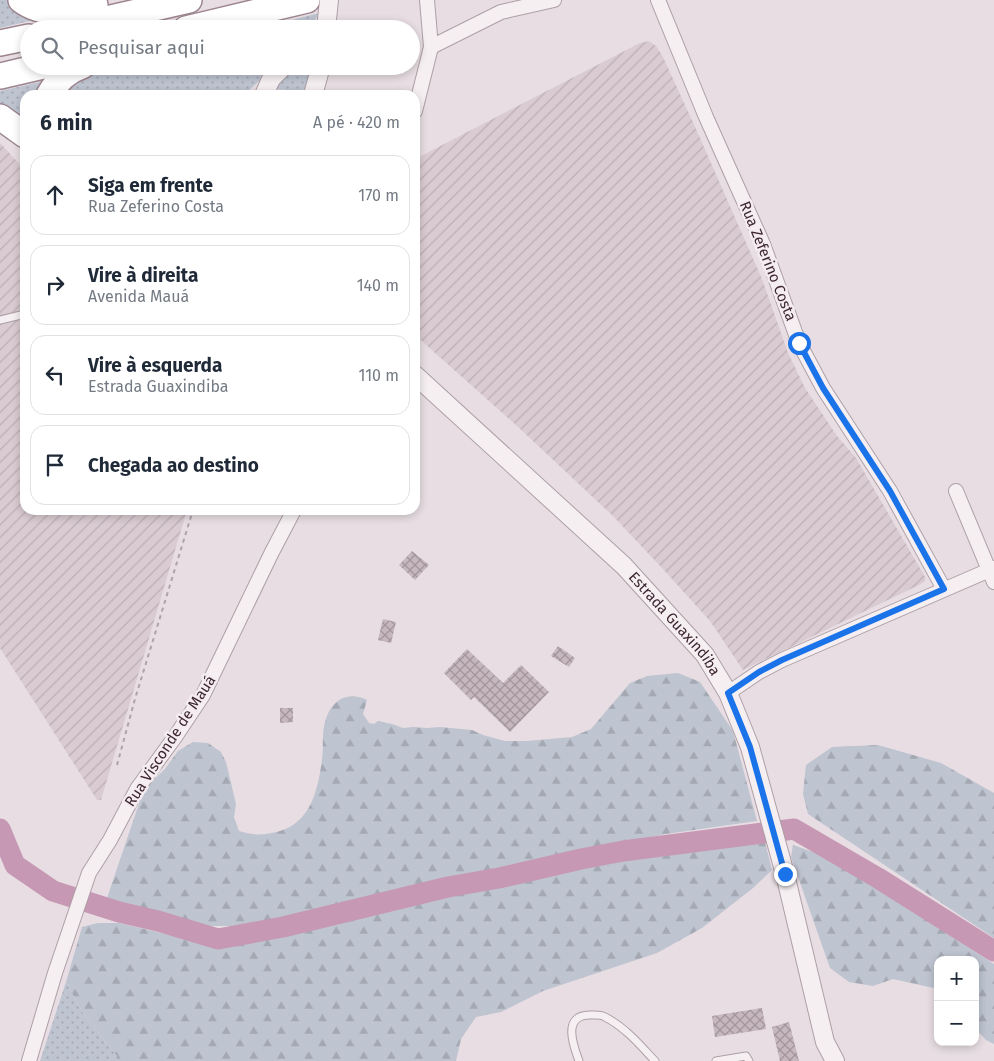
<!DOCTYPE html>
<html lang="pt">
<meta charset="utf-8">
<style>
body{margin:0;font-family:"Fira Sans",sans-serif;background:#f2f2f3;color:#1f2937}
.controls{position:absolute;right:15px;bottom:15px;display:grid;overflow:hidden;border-radius:10px;box-shadow:0 2px 8px #0003}
.controls button{width:45px;height:45px;display:grid;place-items:center;padding:0;border:0;border-bottom:1px solid #e0e1e3;background:#fff;color:#1f2937;font:25px sans-serif}
.stop{position:absolute;width:15px;height:15px;margin:-11px;border:4px solid #1a73e8;border-radius:50%;background:#fff}
.stop.end{background:#1a73e8;border-color:#fff;box-shadow:0 1px 5px #0008}
.list{margin:0;padding:0;list-style:none}
h2{display:flex;justify-content:space-between;align-items:center;height:65px;margin:0;padding:0 20px;font-size:21px}
h2 small{font-size:16px;font-weight:400;color:#747a83}
.list li{display:grid;grid-template-columns:32px 1fr auto;gap:15px;align-items:center;box-sizing:border-box;height:80px;margin:0 10px 10px;padding:0 10px;border:1px solid #e0e1e3;border-radius:15px}
.list b{display:block;font-size:19px;white-space:nowrap}
.list p{margin:0;font-size:16px;white-space:nowrap;color:#747a83}
.list em{font-size:16px;font-style:normal;color:#747a83}
.icon{flex:none;width:28px;height:28px;fill:none;stroke:currentColor;stroke-width:2;stroke-linecap:round;stroke-linejoin:round}
.map{position:relative;flex:none;width:994px;height:1061px;overflow:hidden}
.search{position:absolute;background:#fff;box-shadow:0 2px 8px #0003;left:20px;top:20px;width:400px;height:55px;display:flex;align-items:center;gap:12px;box-sizing:border-box;padding:0 18px;border-radius:28px;color:#747a83;font-size:19px}
.panel{position:absolute;background:#fff;box-shadow:0 2px 8px #0003;left:20px;top:90px;width:400px;height:425px;border-radius:15px}
.map>svg:first-child{display:block}
</style>
<div class="map">
<svg width="994" height="1061" viewBox="0 0 994 1061">
<defs>
<pattern id="industrial-furrows" width="10" height="10" patternUnits="userSpaceOnUse" patternTransform="scale(1.25)"><rect width="10" height="10" fill="#d9cbd1"/><path d="M-1 1l2-2M0 10L10 0M9 11l2-2" fill="none" stroke="#bbaeb4"/></pattern>
<pattern id="grass-dots" width="8" height="8" patternUnits="userSpaceOnUse" patternTransform="scale(1.25)"><rect width="8" height="8" fill="#bec4d0"/><path d="M2 2h.1M6 6h.1" fill="none" stroke="#a4a8b3" stroke-width="1.8" stroke-linecap="round"/></pattern>
<pattern id="forest-firs" width="22" height="20" patternUnits="userSpaceOnUse" patternTransform="scale(1.25)"><rect width="22" height="20" fill="#bec4d0"/><path d="M5 1l3.5 6h-7zM16 11l3.5 6h-7z" fill="#a4a8b3"/></pattern>
<pattern id="building-cross-hatch" width="8" height="8" patternUnits="userSpaceOnUse" patternTransform="scale(1.25)"><rect width="8" height="8" fill="#c6b7be"/><path d="M0 0l8 8M0 8l8-8" fill="none" stroke="#a2959b"/></pattern>
</defs>
<rect width="100%" height="100%" fill="#e7dde2"/>
<g fill="url(#industrial-furrows)">
<path d="M649 41 656 46 663 57 696 129 762 279 788 353 805 388 837 436 856 458 925 577V581L921 584 743 670 710 621 662 568 613 516 517 426 415 335V178L421 156 640 43Z"/>
<path d="M0 143 25 170V510H187L101 800H97L0 648Z"/>
</g>
<g fill="url(#grass-dots)">
<path d="M0 0H11L38 19 0 28Z"/>
<path d="M319 13 310 29H258Z"/>
<path d="M118 66H275L244 95H59L73 81 88 74Z"/>
<path d="M298 66H316L308 95H295L286 90 274 89Z"/>
<path d="M53 79 44 95H25V128L0 110V91Z"/>
<path d="M66 982 83 1013 117 1056V1061H40Z"/>
</g>
<g fill="url(#forest-firs)">
<path d="M678 673 700 682 733 731 757 821 666 834 488 870 246 926H197L107 898 144 789 165 769 178 751 193 742 208 743 221 752 226 762 236 804 234 817 239 831C254 836 265 835 280 831 311 822 318 789 322 760 324 747 321 732 326 719 332 699 349 691 367 700L363 714 369 723 374 724 378 721 392 724 403 728 413 727 427 728 440 727 472 730 483 735 505 741H527L572 737 591 729 630 683 647 676Z"/>
<path d="M878 745 941 763 994 793V938L808 814 803 794 806 765 832 747Z"/>
<path d="M765 842 772 870 753 888 702 928 657 953 543 991 501 1012 476 1017 461 1039 456 1061H117V1056L83 1013 66 982 82 927 98 923H119L200 942 257 936 445 895 636 858Z"/>
<path d="M793 845 813 852 825 853 994 964V1044L986 1040 975 1028V960H938V989L893 979 873 986 849 982 830 968 791 857Z"/>
</g>
<g fill="none" stroke-linecap="round" stroke-linejoin="round">
<path stroke="#c798b3" stroke-width="21" d="M0 829 15 865 53 891 119 912 158 921 218 939 283 927 448 887 499 878 581 859 623 851 794 829 878 878 994 951"/>
</g>
<g fill="url(#building-cross-hatch)">
<path d="M412 551 429 565 415 580 399 565Z"/>
<path d="M383 619 396 622 391 643 378 640Z"/>
<path d="M558 646 575 658 569 667 551 656Z"/>
<path d="M467 649 503 683 521 665 549 692 510 732 474 697 471 700 444 673Z"/>
<path d="M280 708H293V722L280 723Z"/>
<path d="M762 1008 766 1029 715 1037 712 1016Z"/>
<path d="M789 1022 799 1061H780L772 1027Z"/>
</g>
<g fill="none" stroke-linecap="round" stroke-linejoin="round">
<defs>
<g id="service">
<path d="M0 320 25 314"/>
<path d="M579 1061C573 1045 562 1015 590 1015 595 1015 601 1014 605 1017 625 1027 640 1045 655 1061"/>
<path d="M716 1061 746 1056 749 1061"/>
</g>
<g id="minor">
<path d="M658 0 706 117 763 244 799 343 823 388 890 491 944 589"/>
<path d="M431 47 501 12 554 0"/>
<path d="M415 111 431 47 427 0"/>
<path d="M956 491 994 582"/>
<path d="M728 693 759 672 782 660 994 568"/>
<path d="M29 1061 55 973 89 873 110 840 137 789 175 737 203 695 271 554 294 510"/>
</g>
<g id="tertiary">
<path d="M326 29 329 0"/>
<path d="M264 95 271 79 284 66"/>
<path d="M313 95 321 66"/>
<path id="s1" d="M415 375 624 566 705 655 728 693 750 747 785 874 825 1042 835 1061"/>
</g>
<g id="motorway">
<path d="M21 0C42 16 71 12 95 5"/>
<path d="M63 29 189 0"/>
<path d="M186 29 307 0"/>
<path d="M0 43 29 37"/>
<path d="M0 76 43 66"/>
<path d="M49 95C56 82 67 71 82 66"/>
<path d="M0 117 25 135"/>
</g>
</defs>
<use href="#service" stroke="#ad9fa6" stroke-width="9"/>
<use href="#minor" stroke="#ad9fa6" stroke-width="16"/>
<use href="#tertiary" stroke="#ad9fa6" stroke-width="20"/>
<use href="#motorway" stroke="#9d8590" stroke-width="28"/>
<path stroke="#afa3a9" stroke-width="2" stroke-dasharray="4 4" stroke-linecap="butt" d="M117 765 135 699 193 510"/>
<use href="#service" stroke="#f5eff2" stroke-width="7"/>
<use href="#minor" stroke="#f5eff2" stroke-width="14"/>
<use href="#tertiary" stroke="#f5eff2" stroke-width="18"/>
<use href="#motorway" stroke="#fff" stroke-width="25"/>
</g>
<g fill="none" stroke-linecap="round" stroke-linejoin="round">
<path stroke="#1a73e8" stroke-width="6" d="M785 874 750 747 728 693 759 672 782 660 944 589 890 491 823 388 799 343"/>
</g>
<g text-anchor="middle" dominant-baseline="central" stroke-width="5" stroke-linejoin="round" paint-order="stroke">
<g font-size="15" fill="#3d2731" stroke="#f4ecf0">
<text transform="translate(768 261) rotate(68)">Rua Zeferino Costa</text>
<text stroke="none"><textPath href="#s1" startOffset="360">Estrada Guaxindiba</textPath></text>
<text transform="translate(170 741) rotate(-57)">Rua Visconde de Mauá</text>
</g>
</g>
</svg>
<div class="controls">
<button>+</button>
<button>−</button>
</div>
<div class="stop" style="left:799px;top:343px"></div>
<div class="stop end" style="left:785px;top:874px"></div>
<div class="search"><svg class="icon" aria-label="search" viewBox="0 0 24 24"><circle cx="10" cy="10" r="6"/><path d="M15 15l6 6"/></svg>Pesquisar aqui</div>
<section class="panel">
<h2>6 min<small>A pé · 420 m</small></h2>
<ul class="list">
<li><svg class="icon" aria-label="ahead" viewBox="0 0 24 24"><path d="M12 20V5M6 11l6-6 6 6"/></svg><div><b>Siga em frente</b><p>Rua Zeferino Costa</p></div><em>170 m</em></li>
<li><svg class="icon" aria-label="right" viewBox="0 0 24 24"><path d="M7 20v-9h11M14 6l5 5-5 5"/></svg><div><b>Vire à direita</b><p>Avenida Mauá</p></div><em>140 m</em></li>
<li><svg class="icon" aria-label="left" viewBox="0 0 24 24"><path d="M17 20v-9H6M10 6l-5 5 5 5"/></svg><div><b>Vire à esquerda</b><p>Estrada Guaxindiba</p></div><em>110 m</em></li>
<li><svg class="icon" aria-label="arrive" viewBox="0 0 24 24"><path d="M6 21V4h12l-3 4 3 4H6"/></svg><div><b>Chegada ao destino</b></div></li>
</ul>
</section>
</div>
